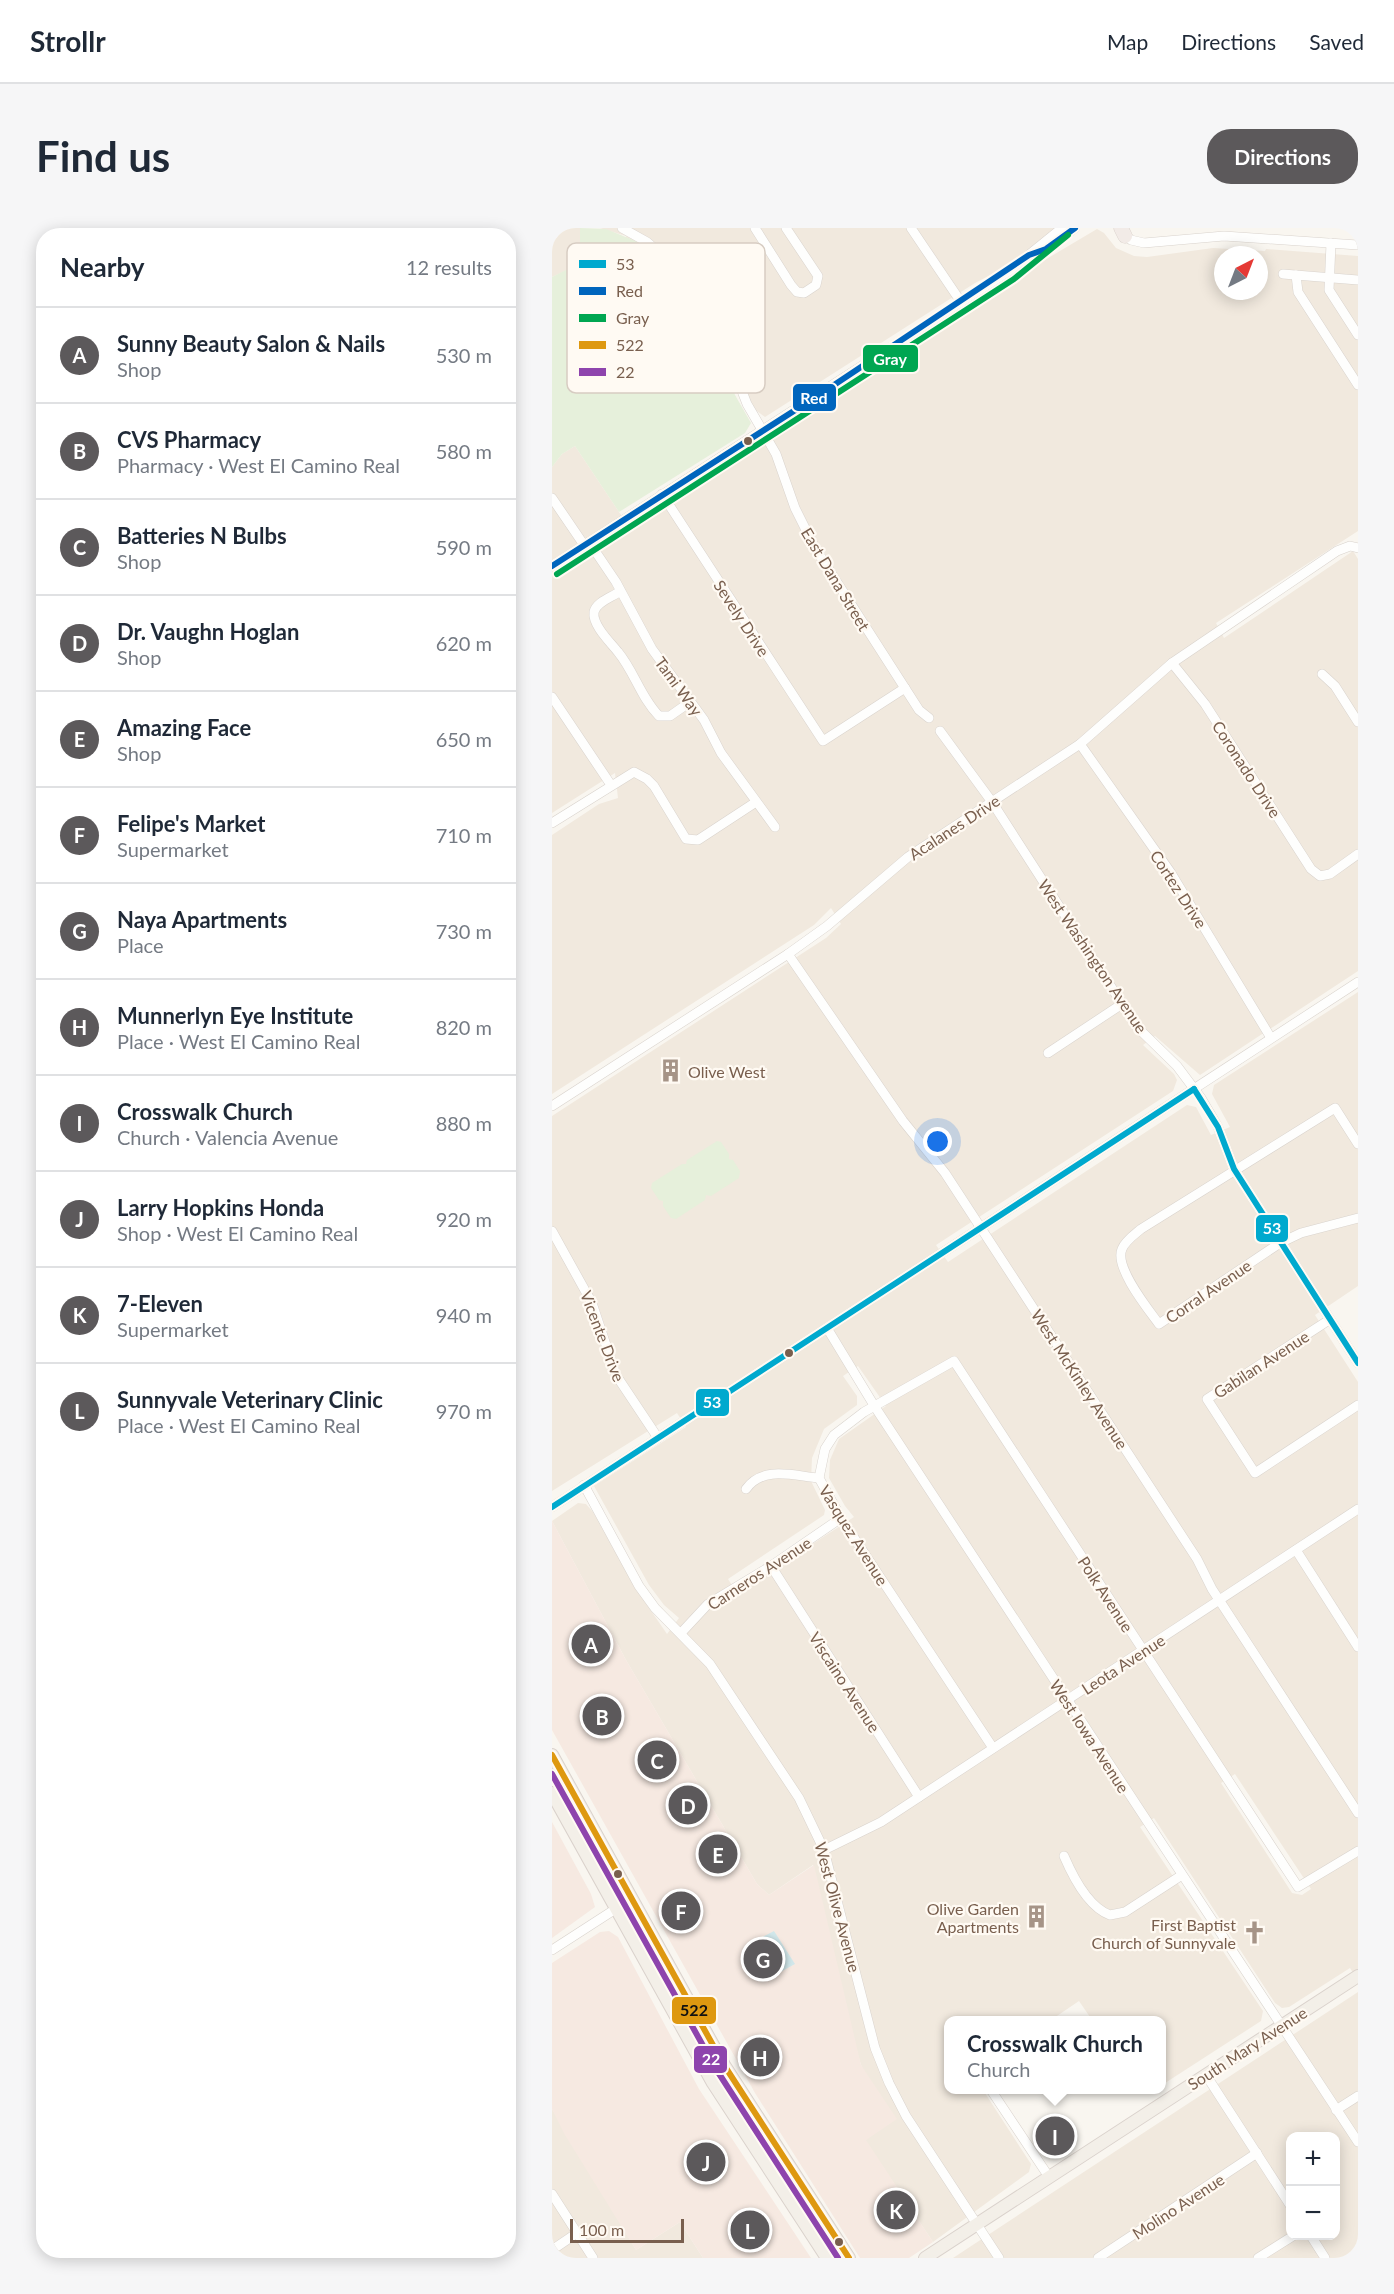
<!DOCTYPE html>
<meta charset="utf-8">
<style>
body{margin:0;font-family:Lato,sans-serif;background:#f6f6f7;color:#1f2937}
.controls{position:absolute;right:18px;bottom:18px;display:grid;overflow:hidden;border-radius:12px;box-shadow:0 3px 15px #0003}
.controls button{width:54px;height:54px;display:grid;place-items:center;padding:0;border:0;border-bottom:2px solid #e0e1e3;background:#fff;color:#1f2937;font:30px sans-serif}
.compass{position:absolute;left:662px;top:18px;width:54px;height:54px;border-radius:50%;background:#fff;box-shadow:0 3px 15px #0003;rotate:42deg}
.scale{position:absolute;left:18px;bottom:15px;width:114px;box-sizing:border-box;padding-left:6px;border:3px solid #795f4e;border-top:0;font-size:16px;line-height:21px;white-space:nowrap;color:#795f4e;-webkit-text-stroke:4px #fffaf3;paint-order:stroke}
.you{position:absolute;left:386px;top:914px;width:21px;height:21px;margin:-15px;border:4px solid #fff;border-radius:50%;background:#1a73e8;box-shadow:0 0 0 9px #1a73e833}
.badge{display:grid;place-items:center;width:39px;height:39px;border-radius:50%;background:#5c595b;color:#fff;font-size:20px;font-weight:700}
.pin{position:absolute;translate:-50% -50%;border:3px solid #fff;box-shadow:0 2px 6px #0006}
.popup{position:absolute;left:392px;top:1788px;width:222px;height:78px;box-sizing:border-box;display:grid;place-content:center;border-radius:12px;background:#fff;filter:drop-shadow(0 2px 4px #0005);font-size:20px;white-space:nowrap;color:#747a83}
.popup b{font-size:22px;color:#1f2937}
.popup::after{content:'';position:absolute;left:50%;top:100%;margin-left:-12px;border:12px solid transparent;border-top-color:#fff}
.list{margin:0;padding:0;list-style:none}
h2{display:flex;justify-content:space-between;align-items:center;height:78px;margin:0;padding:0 24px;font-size:26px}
h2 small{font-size:20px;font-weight:400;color:#747a83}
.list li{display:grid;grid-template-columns:39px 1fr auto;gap:18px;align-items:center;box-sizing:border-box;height:96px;padding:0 24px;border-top:2px solid #e0e1e3}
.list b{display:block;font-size:22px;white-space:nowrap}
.list p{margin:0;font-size:20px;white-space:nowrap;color:#747a83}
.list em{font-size:20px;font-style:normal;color:#747a83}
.map{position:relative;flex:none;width:806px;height:2030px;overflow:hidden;border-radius:24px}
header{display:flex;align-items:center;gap:36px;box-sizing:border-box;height:84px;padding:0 30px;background:#fff;border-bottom:2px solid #e0e1e3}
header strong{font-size:28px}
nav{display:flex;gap:33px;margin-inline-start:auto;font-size:21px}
.intro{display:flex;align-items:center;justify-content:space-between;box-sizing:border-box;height:144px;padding:0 36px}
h1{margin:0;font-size:42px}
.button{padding:15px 27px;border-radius:24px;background:#5c595b;color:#fff;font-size:21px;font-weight:700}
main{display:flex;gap:36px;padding:0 36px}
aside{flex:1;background:#fff;border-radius:24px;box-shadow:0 3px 15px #0003}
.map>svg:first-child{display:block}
</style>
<header>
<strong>Strollr</strong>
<nav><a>Map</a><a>Directions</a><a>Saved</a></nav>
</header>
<div class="intro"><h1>Find us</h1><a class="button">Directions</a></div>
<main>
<aside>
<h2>Nearby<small>12 results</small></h2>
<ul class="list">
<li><span class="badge">A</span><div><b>Sunny Beauty Salon &amp; Nails</b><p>Shop</p></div><em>530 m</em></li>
<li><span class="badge">B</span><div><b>CVS Pharmacy</b><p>Pharmacy · West El Camino Real</p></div><em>580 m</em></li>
<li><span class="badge">C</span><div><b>Batteries N Bulbs</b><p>Shop</p></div><em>590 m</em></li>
<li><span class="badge">D</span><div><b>Dr. Vaughn Hoglan</b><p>Shop</p></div><em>620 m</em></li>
<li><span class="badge">E</span><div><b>Amazing Face</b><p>Shop</p></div><em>650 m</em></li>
<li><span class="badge">F</span><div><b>Felipe's Market</b><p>Supermarket</p></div><em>710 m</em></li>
<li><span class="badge">G</span><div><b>Naya Apartments</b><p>Place</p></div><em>730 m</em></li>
<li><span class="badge">H</span><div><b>Munnerlyn Eye Institute</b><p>Place · West El Camino Real</p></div><em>820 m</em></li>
<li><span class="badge">I</span><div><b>Crosswalk Church</b><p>Church · Valencia Avenue</p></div><em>880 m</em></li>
<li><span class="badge">J</span><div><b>Larry Hopkins Honda</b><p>Shop · West El Camino Real</p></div><em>920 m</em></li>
<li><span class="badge">K</span><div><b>7-Eleven</b><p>Supermarket</p></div><em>940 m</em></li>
<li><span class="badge">L</span><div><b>Sunnyvale Veterinary Clinic</b><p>Place · West El Camino Real</p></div><em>970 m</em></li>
</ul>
</aside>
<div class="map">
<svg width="806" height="2030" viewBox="0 0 806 2030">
<rect width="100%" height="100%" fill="#f9f6f0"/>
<g fill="#f1e9de" fill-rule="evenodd">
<path d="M0 0H28L29 36 0 49Z"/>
<path d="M48 0H510L477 27 423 55 213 189 195 176 169 111 141 77 106 100 90 75 64 46 74 8Z"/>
<path d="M545 1 552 5 564 20 582 28 595 29 661 20 713 23 714 21 806 28V303L664 395 672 410 801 323 806 331V743L648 847 603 808 591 817 622 846 625 852 621 863 384 1017 396 1034 635 877 644 879 659 907 678 899 660 866 662 857 806 764V1058L763 1087 806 1154V1753L798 1740 737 1779 730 1780 723 1775 602 1590 588 1599 711 1783 709 1793 610 1857V1792H540L527 1773 499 1792H396V1862H431L479 1936 477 1944 381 2014 313 1912 316 1851 309 1837 300 1806 261 1637 217 1667 205 1656 74 1432 0 1293 26 1275 34 1276 41 1284 82 1358 115 1406 127 1390 112 1377 97 1357 42 1258 134 1199 125 1185 0 1263V888L274 710 289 696 279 680 262 697 0 866V607L47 576 66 570 63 545 0 585V239L10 226 23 218 77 299 278 166 279 170 459 52ZM671 27H707V63H671ZM306 1138 334 1178 287 1211 278 1232 277 1250 293 1278 302 1289 185 1365 176 1351 272 1287 273 1282 259 1253 260 1230 272 1201 305 1177V1168L291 1148ZM683 1546 759 1661 750 1667 740 1665 669 1555Z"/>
<path d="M806 1764V2030H401ZM738 1908H784V2008H738Z"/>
<path d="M0 1881 84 2022 128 1994 151 2030H0Z"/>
</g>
<g fill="#f6e9e1">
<path d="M0 1293 74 1432 205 1656 217 1667 262 1637 309 1837 345 1891 314 1912 381 2014 357 2030H308L203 1865 0 1502Z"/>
<path d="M0 1594 39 1666 43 1679 0 1710Z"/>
<path d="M57 1703 66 1709 147 1861 259 2030H151L128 1994 84 2022 13 1907 0 1881V1735L48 1704Z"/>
</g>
<g fill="#e6f0db">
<path d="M28 0 54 1 86 14 65 46 90 75 106 100 141 77 167 123 183 167 199 195 193 205 67 284 23 218 10 226 0 239V49L28 35Z"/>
<path d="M165 913 169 914 177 926V931L181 932 188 943 187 950 159 968 154 967 153 972 124 991 119 990 111 978V973L107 972 99 960 100 955 130 936H134L135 932Z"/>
</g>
<path fill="#faf3da" d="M75 100 86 113 66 131 55 119Z"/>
<path fill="#d1e7ea" d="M222 1703 243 1736 221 1748 201 1714Z"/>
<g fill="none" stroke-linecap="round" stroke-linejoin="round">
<defs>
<g id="minor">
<path d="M70 0 95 14 117 33 171 114 195 176 224 226 243 280 263 320 367 482 377 490"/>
<path d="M203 0 239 57 245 64 252 65 264 57 266 48 234 0"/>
<path d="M359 0 409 74"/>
<path d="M570 4 579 12 592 15 672 8 806 17"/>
<path d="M779 15 777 62 806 107"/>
<path d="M479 26 494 21 523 0"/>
<path d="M731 46 806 52"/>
<path d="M744 47 746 64 806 157"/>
<path d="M110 266 271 513 353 460"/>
<path d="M0 270 32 317"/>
<path d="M37 314 64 354 100 421 152 492 169 525 223 599"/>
<path d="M0 338 457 43 510 0"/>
<path d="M67 364C60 369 44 374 42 384 40 397 59 415 66 424 82 443 89 470 107 488H118L138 474"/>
<path d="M620 435 653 476 759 641 768 648 778 646 806 626"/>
<path d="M770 446 783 458 806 494"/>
<path d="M0 469 59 557"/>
<path d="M388 503 440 574 585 799 625 838 649 870 666 899 682 941 806 1135"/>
<path d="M528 516 619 645 719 810"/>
<path d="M0 595 82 544 95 551 102 558 134 611 146 612 204 574"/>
<path d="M236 726 351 893 393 945 645 1331 660 1361 806 1585"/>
<path d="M496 825 570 776"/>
<path d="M0 878 236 726 275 698 356 629 528 516 620 435 785 323 798 318 806 320"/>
<path d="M806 916 783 880 589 1001C583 1006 573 1013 570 1021 562 1039 596 1081 607 1096L728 1015 749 1005 806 990"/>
<path d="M0 1003 40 1075 64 1147 106 1210"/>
<path d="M777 1092 655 1171 703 1245 806 1177"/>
<path d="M275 1100 323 1179 806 1914"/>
<path d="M32 1257 87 1358 103 1380 158 1436 247 1570 272 1622 323 1820 337 1855 354 1888 447 2030"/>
<path d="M194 1261C211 1237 242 1248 267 1250"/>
<path d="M0 1279 806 754"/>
<path d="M744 1322 806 1419"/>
<path d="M219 1338 367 1569"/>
<path d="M129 1405 156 1376 219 1338 289 1290"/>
<path d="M441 1520 289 1290 267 1250 273 1221 282 1207 312 1184 402 1133 746 1659 806 1623"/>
<path d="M272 1622 329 1594 806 1281"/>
<path d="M512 1628C521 1649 536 1679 558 1687L573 1684 630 1647"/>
<path d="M0 1722 79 1671"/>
<path d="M654 1847 738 1977"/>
<path d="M439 1862 497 1949"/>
<path d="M784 1882 806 1868"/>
<path d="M0 1966 41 2030"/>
<path d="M759 2008 773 2030"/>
<path d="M0 2022 25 2005"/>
<path d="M546 2030 705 1925"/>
<path d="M706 2030 741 2008"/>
</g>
<g id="major">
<path d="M0 1527 172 1837 297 2030"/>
<path d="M0 1565 161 1855 275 2030"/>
<path d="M373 2030 806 1748"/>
</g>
<path id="highway" d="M569 0 573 8"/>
</defs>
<use href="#minor" stroke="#d9d3cd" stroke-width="10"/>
<use href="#major" stroke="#dad2cc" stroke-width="14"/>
<use href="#highway" stroke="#dad2cc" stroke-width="15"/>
<use href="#minor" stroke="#fefefd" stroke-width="9"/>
<use href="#major" stroke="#f3efe8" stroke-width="12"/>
<use href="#highway" stroke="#f2ebe7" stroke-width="14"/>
<defs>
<g id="bus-1">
<path d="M642 861 666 899 682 941 806 1135"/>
<path d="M0 1279 642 861"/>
</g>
<path id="bus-2" d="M0 338 273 163 477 27 494 21 523 0"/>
<path id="bus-3" d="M5 346 462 51 516 7"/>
<path id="bus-4" d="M0 1527 172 1837 297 2030"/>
<path id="bus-5" d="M0 1546 164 1841 286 2030"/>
</defs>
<use href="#bus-1" stroke="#fffaf3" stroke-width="10"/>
<use href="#bus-2" stroke="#fffaf3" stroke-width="10"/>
<use href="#bus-3" stroke="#fffaf3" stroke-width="10"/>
<use href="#bus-4" stroke="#fffaf3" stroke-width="10"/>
<use href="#bus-5" stroke="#fffaf3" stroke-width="10"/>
<use href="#bus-1" stroke="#00a9ce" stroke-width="6"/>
<use href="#bus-2" stroke="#0065bd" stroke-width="6"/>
<use href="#bus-3" stroke="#00a651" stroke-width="6"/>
<use href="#bus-4" stroke="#de9810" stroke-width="6"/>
<use href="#bus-5" stroke="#8e44ad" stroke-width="6"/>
</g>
<defs>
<symbol id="building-bare" viewBox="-9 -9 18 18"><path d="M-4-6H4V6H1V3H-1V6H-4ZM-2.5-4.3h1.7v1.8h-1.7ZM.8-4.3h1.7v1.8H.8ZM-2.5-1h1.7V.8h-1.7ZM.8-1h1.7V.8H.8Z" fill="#a69487" stroke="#fffaf3" stroke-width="2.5" paint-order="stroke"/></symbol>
<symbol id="church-bare" viewBox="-9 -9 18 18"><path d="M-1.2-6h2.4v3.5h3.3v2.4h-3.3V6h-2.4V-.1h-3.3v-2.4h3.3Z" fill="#a69487" stroke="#fffaf3" stroke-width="2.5" paint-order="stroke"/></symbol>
</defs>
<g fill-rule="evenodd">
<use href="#building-bare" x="102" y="826" width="33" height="33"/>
<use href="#building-bare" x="468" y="1672" width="33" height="33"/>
<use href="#church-bare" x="686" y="1688" width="33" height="33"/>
</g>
<g fill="#795f4e" stroke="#fffaf3" stroke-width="2">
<circle cx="196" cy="213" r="5"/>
<circle cx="237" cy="1125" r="5"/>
<circle cx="66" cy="1646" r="5"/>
<circle cx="287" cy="2014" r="5"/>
</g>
<g text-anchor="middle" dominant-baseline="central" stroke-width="4.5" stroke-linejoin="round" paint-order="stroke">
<g font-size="16" fill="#795f4e" stroke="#fffaf3">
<text transform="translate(284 351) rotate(59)">East Dana Street</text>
<text transform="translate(190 390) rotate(57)">Sevely Drive</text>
<text transform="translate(127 458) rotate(54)">Tami Way</text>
<text transform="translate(695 541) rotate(57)">Coronado Drive</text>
<text transform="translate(402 599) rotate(-33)">Acalanes Drive</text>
<text transform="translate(627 661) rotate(57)">Cortez Drive</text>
<text transform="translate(541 728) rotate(56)">West Washington Avenue</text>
<text transform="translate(656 1063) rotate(-34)">Corral Avenue</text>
<text transform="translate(51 1108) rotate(69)">Vicente Drive</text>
<text transform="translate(709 1136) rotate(-33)">Gabilan Avenue</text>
<text transform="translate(528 1151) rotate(57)">West McKinley Avenue</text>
<text transform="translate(302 1307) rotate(58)">Vasquez Avenue</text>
<text transform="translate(207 1345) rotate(-33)">Carneros Avenue</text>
<text transform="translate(554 1366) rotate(57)">Polk Avenue</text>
<text transform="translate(571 1436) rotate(-33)">Leota Avenue</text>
<text transform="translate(293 1454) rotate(57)">Viscaino Avenue</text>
<text transform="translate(538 1508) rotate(57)">West Iowa Avenue</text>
<text transform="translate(286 1679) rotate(75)">West Olive Avenue</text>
<text transform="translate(695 1820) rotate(-33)">South Mary Avenue</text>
<text transform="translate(626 1978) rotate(-33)">Molino Avenue</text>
</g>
<g font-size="16" fill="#795f4e" stroke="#fffaf3" text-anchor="end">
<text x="136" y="843" text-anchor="start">Olive West</text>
<text x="467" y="1680">Olive Garden<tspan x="467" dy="18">Apartments</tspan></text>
<text x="684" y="1696">First Baptist<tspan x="684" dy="18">Church of Sunnyvale</tspan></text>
</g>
</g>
<rect x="15" y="15" width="198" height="150" rx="9" fill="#fffaf3" stroke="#d7ccc2" stroke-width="1.5"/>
<rect x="27" y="32" width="27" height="8" fill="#00a9ce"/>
<rect x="27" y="59" width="27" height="8" fill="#0065bd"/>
<rect x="27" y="86" width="27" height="8" fill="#00a651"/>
<rect x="27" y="113" width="27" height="8" fill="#de9810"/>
<rect x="27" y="140" width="27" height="8" fill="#8e44ad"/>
<g font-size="16" fill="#795f4e">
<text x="64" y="42">53</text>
<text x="64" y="69">Red</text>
<text x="64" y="96">Gray</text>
<text x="64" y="123">522</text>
<text x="64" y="150">22</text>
</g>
<g stroke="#fffaf3" stroke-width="2">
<rect x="310" y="116" width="57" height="29" rx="6" fill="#00a651"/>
<rect x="240" y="155" width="45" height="29" rx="6" fill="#0065bd"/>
<rect x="703" y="986" width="34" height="29" rx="6" fill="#00a9ce"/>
<rect x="143" y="1160" width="35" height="29" rx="6" fill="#00a9ce"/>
<rect x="119" y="1768" width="46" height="29" rx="6" fill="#de9810"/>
<rect x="141" y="1817" width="35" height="29" rx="6" fill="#8e44ad"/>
</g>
<g font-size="16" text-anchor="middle" font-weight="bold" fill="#fff">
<text x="338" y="137">Gray</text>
<text x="262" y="176">Red</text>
<text x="720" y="1006">53</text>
<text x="160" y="1180">53</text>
<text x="159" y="1837">22</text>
</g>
<g font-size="16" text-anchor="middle" font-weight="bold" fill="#111">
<text x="142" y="1788">522</text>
</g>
</svg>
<div class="controls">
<button>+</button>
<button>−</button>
</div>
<svg class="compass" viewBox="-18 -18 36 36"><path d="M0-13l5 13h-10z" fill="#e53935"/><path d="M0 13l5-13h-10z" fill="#747a83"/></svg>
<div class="scale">100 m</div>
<div class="you"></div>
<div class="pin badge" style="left:39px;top:1416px">A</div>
<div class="pin badge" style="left:50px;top:1488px">B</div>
<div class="pin badge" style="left:105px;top:1532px">C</div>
<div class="pin badge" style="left:136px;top:1577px">D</div>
<div class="pin badge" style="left:166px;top:1626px">E</div>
<div class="pin badge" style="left:129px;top:1683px">F</div>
<div class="pin badge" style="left:211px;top:1731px">G</div>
<div class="pin badge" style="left:208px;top:1829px">H</div>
<div class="pin badge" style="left:503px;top:1908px">I</div>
<div class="popup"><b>Crosswalk Church</b>Church</div>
<div class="pin badge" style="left:154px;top:1934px">J</div>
<div class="pin badge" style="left:344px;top:1982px">K</div>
<div class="pin badge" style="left:198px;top:2002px">L</div>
</div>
</main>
